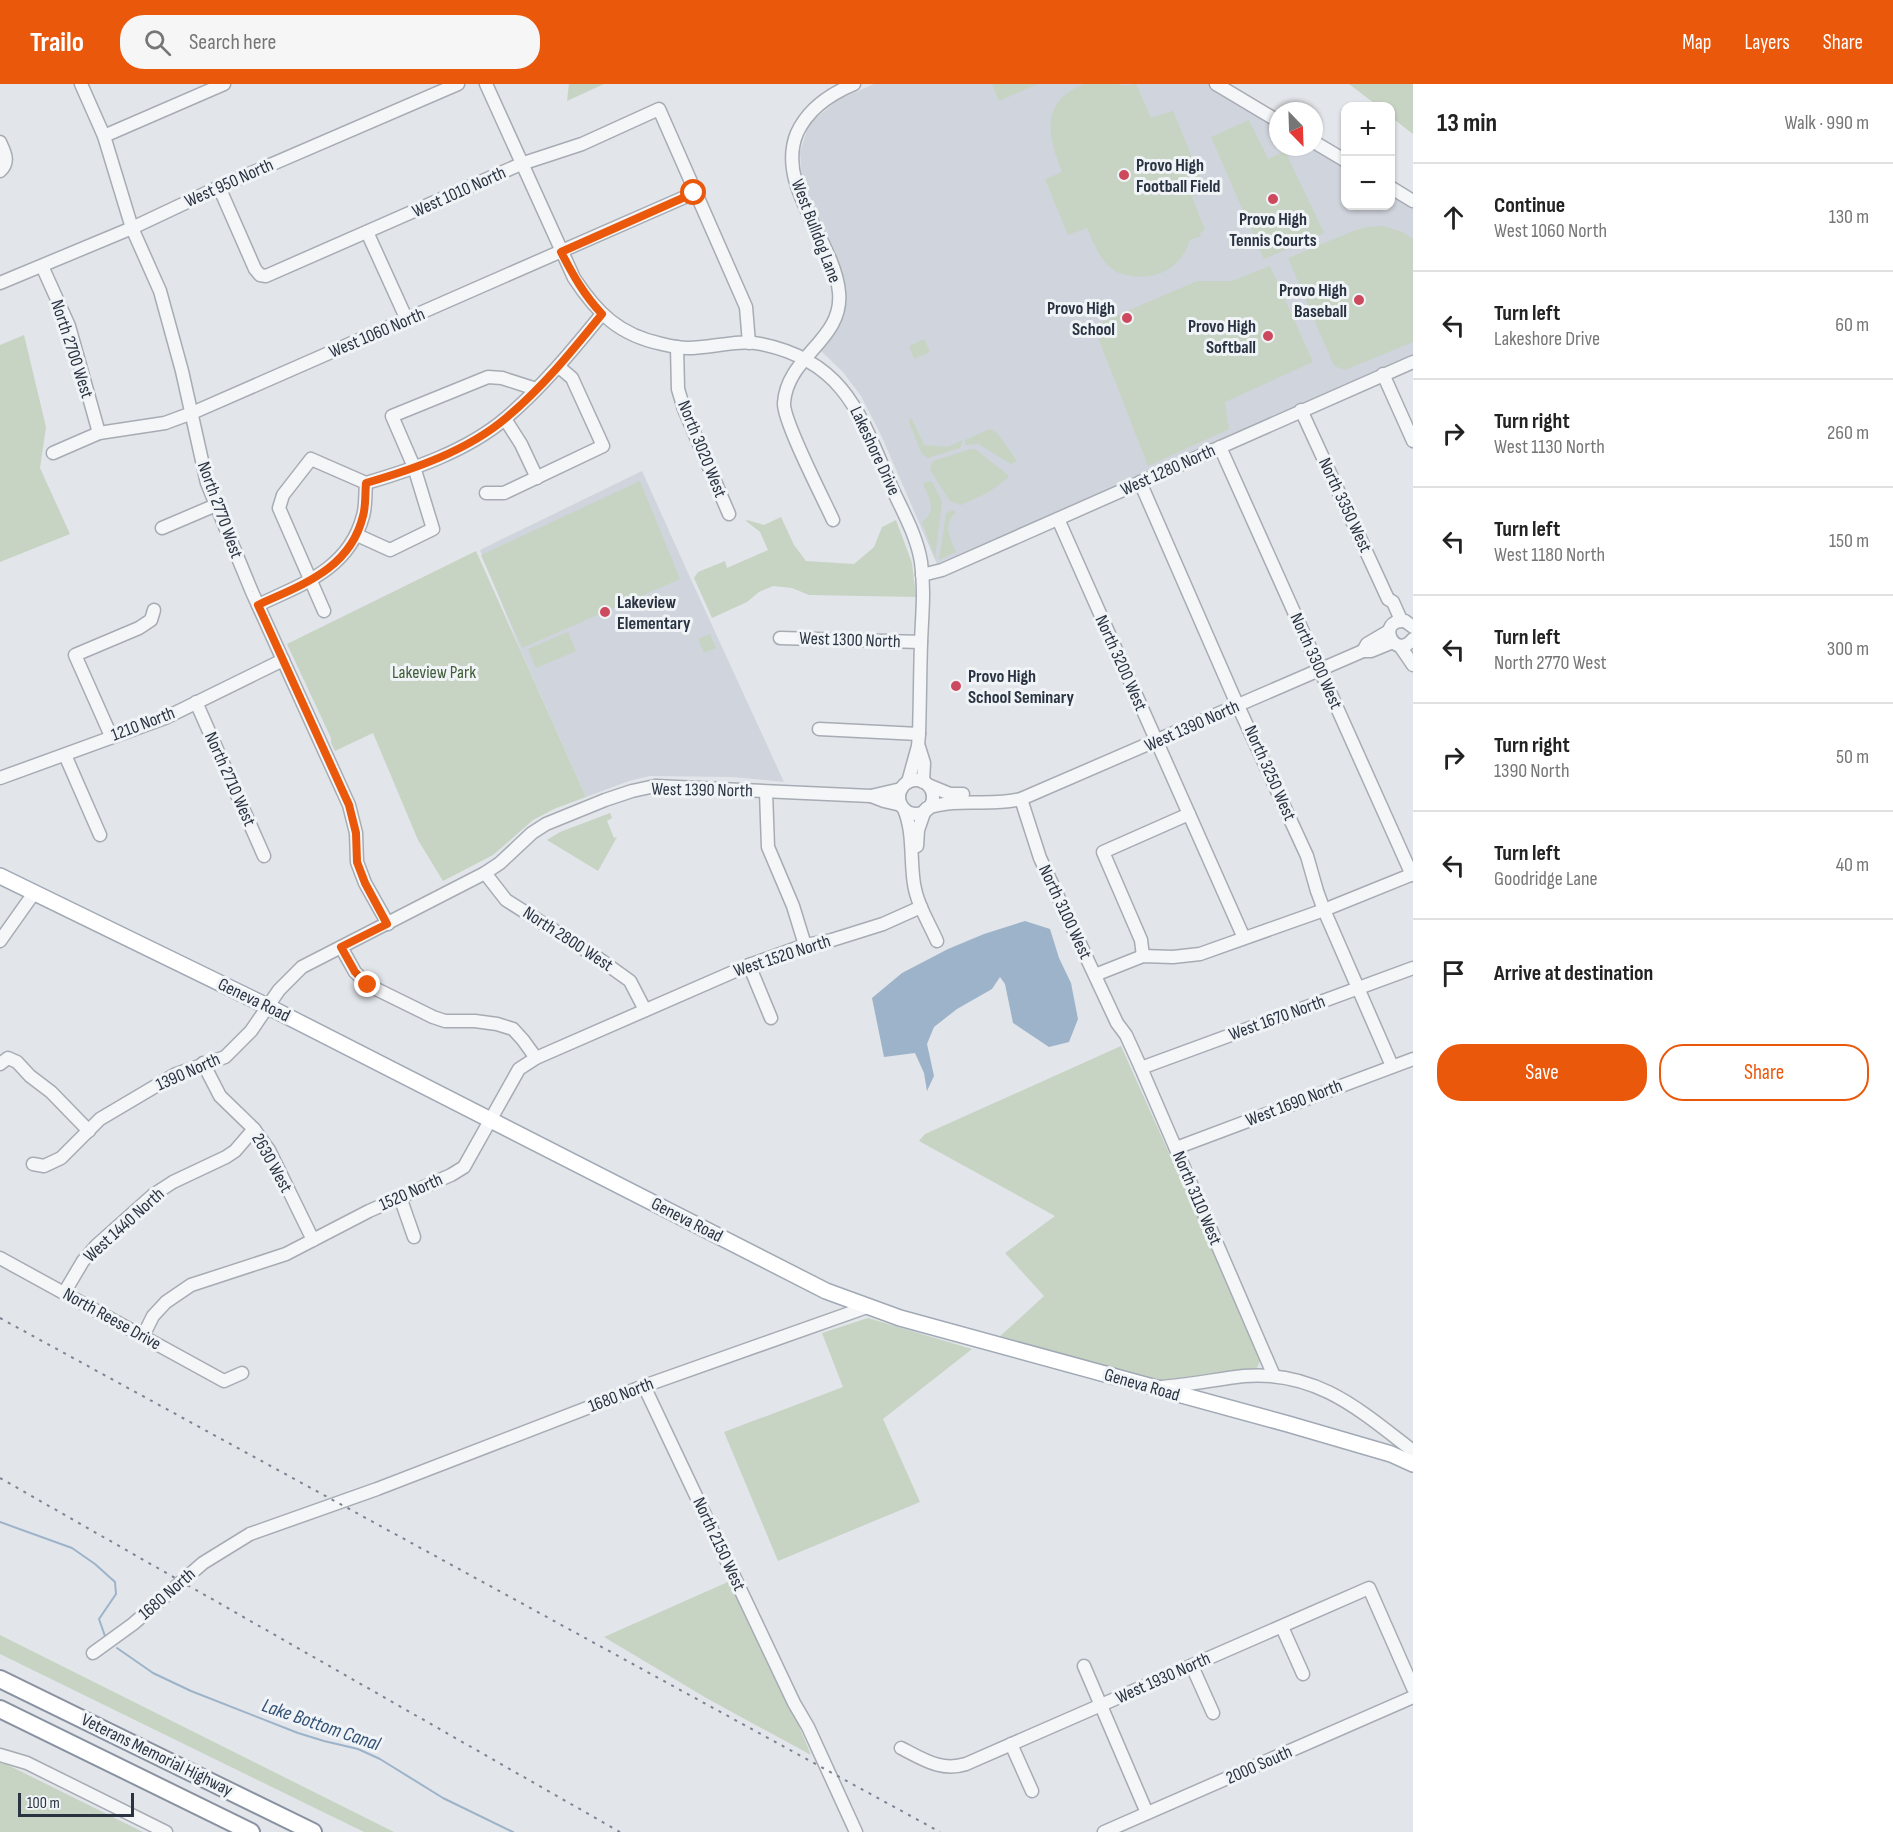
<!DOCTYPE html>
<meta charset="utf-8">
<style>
body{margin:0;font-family:"Sofia Sans Condensed",sans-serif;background:#f6f6f6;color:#222}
.controls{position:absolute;right:18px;top:18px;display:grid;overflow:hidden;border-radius:12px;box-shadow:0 2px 4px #0004}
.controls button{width:54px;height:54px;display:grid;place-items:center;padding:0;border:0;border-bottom:2px solid #e0e0e0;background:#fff;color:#222;font:30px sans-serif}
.compass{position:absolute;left:1269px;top:18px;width:54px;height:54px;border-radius:50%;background:#fff;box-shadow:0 2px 4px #0004;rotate:157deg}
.scale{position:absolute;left:18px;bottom:15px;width:116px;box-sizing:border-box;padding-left:6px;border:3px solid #2a3342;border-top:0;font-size:16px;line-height:21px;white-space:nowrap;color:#2a3342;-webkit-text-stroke:4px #f1f4f7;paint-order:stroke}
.stop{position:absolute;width:18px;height:18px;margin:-14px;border:4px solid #ea580c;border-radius:50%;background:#fff}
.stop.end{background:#ea580c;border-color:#fff;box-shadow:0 2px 6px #0008}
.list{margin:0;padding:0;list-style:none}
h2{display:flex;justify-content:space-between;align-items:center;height:78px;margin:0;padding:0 24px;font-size:26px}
h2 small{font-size:20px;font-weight:400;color:#767676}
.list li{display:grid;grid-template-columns:39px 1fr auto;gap:18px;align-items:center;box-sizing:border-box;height:108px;padding:0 24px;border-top:2px solid #e0e0e0}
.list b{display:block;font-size:22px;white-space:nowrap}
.list p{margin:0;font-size:20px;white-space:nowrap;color:#767676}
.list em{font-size:20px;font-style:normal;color:#767676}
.actions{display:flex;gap:12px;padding:18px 24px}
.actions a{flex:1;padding:14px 0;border:2px solid #ea580c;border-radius:24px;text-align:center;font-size:21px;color:#ea580c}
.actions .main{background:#ea580c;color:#fff}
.icon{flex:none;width:33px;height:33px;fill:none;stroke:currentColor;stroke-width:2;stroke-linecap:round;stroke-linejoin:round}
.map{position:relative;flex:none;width:1413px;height:1748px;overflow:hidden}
header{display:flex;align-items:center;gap:36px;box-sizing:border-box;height:84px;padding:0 30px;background:#ea580c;color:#fff}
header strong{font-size:28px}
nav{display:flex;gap:33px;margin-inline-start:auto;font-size:21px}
.search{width:420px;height:54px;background:#f6f6f6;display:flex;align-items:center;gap:15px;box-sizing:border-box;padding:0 21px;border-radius:24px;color:#767676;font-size:22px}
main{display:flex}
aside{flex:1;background:#fff}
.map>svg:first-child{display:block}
</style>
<header>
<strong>Trailo</strong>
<div class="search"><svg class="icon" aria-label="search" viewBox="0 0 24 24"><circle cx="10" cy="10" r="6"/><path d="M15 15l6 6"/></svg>Search here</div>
<nav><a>Map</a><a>Layers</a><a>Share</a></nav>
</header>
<main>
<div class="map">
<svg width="1413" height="1748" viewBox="0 0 1413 1748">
<rect width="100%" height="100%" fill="#e2e5ea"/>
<g fill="#d0d4dc">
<path d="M874 0H1218L1278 37V63H1314L1345 78 1346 122H1390L1391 106 1413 119V272L937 480 881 351 861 312 843 288 821 267 836 247 846 220 843 195 835 168 802 96 800 68 809 40 838 16Z"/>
<path d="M642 387 688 489 784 698 733 693 650 692 629 697 586 713 521 567 480 466Z"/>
</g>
<g fill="#c7d4c3">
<path d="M569 0H604L567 17Z"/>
<path d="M992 0H1038L999 17Z"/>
<path d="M1084 0H1116L1125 2 1136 0 1151 34 1173 27 1206 107 1192 113 1205 146 1200 149 1201 152 1190 156C1182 183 1156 198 1128 191 1123 190 1119 190 1115 187 1100 177 1094 160 1087 144L1068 151 1045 95 1062 88C1048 52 1039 18 1084 0Z"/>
<path d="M1349 0H1413V50L1391 33 1390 22H1378Z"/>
<path d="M1249 36 1268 75 1285 67 1324 149 1264 175 1211 53Z"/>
<path d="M1384 142 1402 148 1413 155V258L1345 286 1334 282 1288 174 1356 146 1367 143Z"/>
<path d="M1270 182 1313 278 1225 318 1229 345 1148 382 1099 256 1102 238 1197 197H1232Z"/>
<path d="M24 251 46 343 40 384 70 450 0 478V261Z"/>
<path d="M924 255 930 268 914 275 909 262Z"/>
<path d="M911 333 924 361 948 363 963 356 960 364 928 374 922 370 909 338Z"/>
<path d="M990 345 997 349 1017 377 1011 380 978 360 965 361V356Z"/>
<path d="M971 365H975L1008 391V394L989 408 961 421 950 417 930 386 933 377Z"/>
<path d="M640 397 680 495 522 564 481 471Z"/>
<path d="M928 397 932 398 942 417 935 474 922 438C938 427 929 414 923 400Z"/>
<path d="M953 426 956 428C942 441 950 453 956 468L939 476 946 429Z"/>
<path d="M781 433 794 461 806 477 854 480 874 463 882 443 896 436 912 479 916 513 809 511 792 504 773 502 759 508 747 518 712 534 694 494 698 488 725 477 727 484 768 466 760 448 746 437 747 436 764 441Z"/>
<path d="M476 467 586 713 554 725 533 736 493 771 443 797 418 756 373 649 335 667 331 659V654L287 560Z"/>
<path d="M568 548 576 567 536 584 528 565Z"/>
<path d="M710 550 716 564 704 569 698 555Z"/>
<path d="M610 729 612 734 607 737 614 754 617 753 598 787 547 756 560 748Z"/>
<path d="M1121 962 1259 1270 1260 1277 1255 1288 1155 1299 996 1256 1044 1212 1005 1169 1055 1132 919 1057 925 1050Z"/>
<path d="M868 1234 972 1265 883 1335 920 1418 778 1477 724 1348 843 1303 822 1249Z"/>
<path d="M730 1497 789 1618 811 1671 708 1615 604 1553Z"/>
<path d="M0 1551 394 1748H364L0 1570Z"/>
<path d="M0 1679 6 1680 143 1748H0Z"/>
</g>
<path fill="#9db3c9" d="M1025 837 1050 845 1059 874 1071 899 1078 935 1069 958 1049 963 1013 939 1005 900 1000 893 992 905 957 925 934 943 927 960 934 992 927 1007 924 989 915 969 884 973 872 914 902 889 948 865 984 850Z"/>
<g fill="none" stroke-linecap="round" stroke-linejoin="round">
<g stroke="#9db3c9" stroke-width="2">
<path d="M0 1438 72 1464 95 1480 115 1498 116 1510 99 1535 106 1555"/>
<path d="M117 1564 153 1589 191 1607 298 1649 324 1657 358 1665 380 1675 443 1714 513 1748"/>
</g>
<defs>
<g id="minor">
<path d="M81 0 104 52 132 144 160 207 182 287 207 399 252 508 349 721 356 749 357 778 365 799 388 840"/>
<path d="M486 0 574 194C597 229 619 251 662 260 670 262 679 264 688 264 712 264 738 255 761 260 845 277 861 332 891 402 902 426 917 452 921 478 925 506 922 531 921 559 920 589 920 620 919 650L918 662 908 698"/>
<path d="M1216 0 1278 37"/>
<path d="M104 52 224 0"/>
<path d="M0 58C5 69 10 78 0 87"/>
<path d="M1314 58 1346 77"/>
<path d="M219 103 255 185 260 191 266 192 521 80 582 60 659 25 746 223 749 259"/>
<path d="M1390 103 1413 117"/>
<path d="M367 148 407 236"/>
<path d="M42 182 69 242 99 349"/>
<path d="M0 199 132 144 219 103 458 0"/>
<path d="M677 263 678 305 684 325 729 430"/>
<path d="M1383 290 1413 357"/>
<path d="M1301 326 1388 515 1393 518 1401 536"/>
<path d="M505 335 521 360 537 394"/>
<path d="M1220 363 1412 791"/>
<path d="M53 369 99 349 165 339 192 329 694 109"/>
<path d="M1140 398 1233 611 1307 772 1317 807 1324 826 1392 982"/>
<path d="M486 409H504L603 362 572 294 559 283"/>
<path d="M1058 435 1244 854"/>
<path d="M833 436C823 414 783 337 784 319 787 272 844 256 839 208 834 156 775 102 797 49 808 25 830 10 854 0"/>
<path d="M162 444 216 421"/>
<path d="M357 451 390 466 433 445 414 383 392 332 488 293 502 294 536 305"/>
<path d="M922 491 942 486 1413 278"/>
<path d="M258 521C303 500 349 485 363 432 366 422 365 410 366 399"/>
<path d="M324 527 279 424 283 411 311 375 366 399C414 385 467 367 506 334 542 303 572 267 602 230"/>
<path d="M1413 543 1405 537C1375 535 1394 578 1413 555"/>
<path d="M780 554 921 558"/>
<path d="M1400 562 1413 581"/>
<path d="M1363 567 1367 560 1389 547"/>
<path d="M196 618 264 772"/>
<path d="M819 645 919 650"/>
<path d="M111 652 75 571 139 544 151 536 154 526"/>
<path d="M919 663 924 679 923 698"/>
<path d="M65 671 100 751"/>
<path d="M0 694 165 634 283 576"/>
<circle cx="916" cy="713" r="17"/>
<path d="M928 701 950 710H963"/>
<path d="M766 708 768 763 793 822 805 861"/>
<path d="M871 712 884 717 901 721"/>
<path d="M1021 715 1040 774 1117 939 1126 951 1141 984 1274 1292"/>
<path d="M927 724C959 713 989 723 1021 715L1363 567H1371L1393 558"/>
<path d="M904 725C914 749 910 775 914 800 917 820 929 839 937 857"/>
<path d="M917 762 918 746 925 726"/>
<path d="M485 789 506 816 598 874 630 897 645 926"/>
<path d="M0 857 34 809"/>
<path d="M341 863 355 888 368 901 433 933 445 937H475L497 940 513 945 523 956 536 974"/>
<path d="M1143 872 1141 856 1103 768 1189 730"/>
<path d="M749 881 771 934"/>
<path d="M1095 891 1143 872 1173 873 1200 870 1324 826 1413 790"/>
<path d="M203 979 220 1012 254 1045 269 1066 313 1156"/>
<path d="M0 980 8 974 17 978 30 992 51 1008 89 1047"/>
<path d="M1141 984 1413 884"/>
<path d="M1176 1064 1413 975"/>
<path d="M33 1080 44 1082 61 1074 100 1035 176 990 225 973 251 947 279 906 302 883 485 789 500 779 532 749 546 740 605 716 632 707 655 702 871 712 901 705"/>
<path d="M400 1113 414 1153"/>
<path d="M0 1174 224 1297 242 1289"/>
<path d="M64 1209 83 1177 97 1161 153 1111 173 1098 226 1073 235 1067 254 1045"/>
<path d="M143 1252 153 1232 166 1218 191 1201 286 1170 369 1127 451 1091 464 1083 519 985 536 974 749 881 805 861 832 856 883 840 921 823"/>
<path d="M644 1302 794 1619 808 1643 856 1748"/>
<path d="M1161 1303C1189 1301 1217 1295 1244 1292 1316 1286 1360 1326 1413 1367"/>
<path d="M1282 1543 1303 1590"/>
<path d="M93 1569 133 1540 203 1479 250 1450 377 1405 644 1302 867 1223"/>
<path d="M1084 1582 1147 1729"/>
<path d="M1192 1582 1213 1629"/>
<path d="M1011 1660 1032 1707"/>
<path d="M901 1664C923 1675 941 1688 966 1680L1369 1504 1413 1604"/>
<path d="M0 1671 27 1679 166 1748"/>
<path d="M1104 1748 1413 1613"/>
</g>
<path id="major" d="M0 792 267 922 826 1207 900 1234 1288 1340 1391 1370 1413 1380"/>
<g id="highway">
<path d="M0 1595 313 1748"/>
<path d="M0 1625 251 1748"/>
</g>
</defs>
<use href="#minor" stroke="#a7acb4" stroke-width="15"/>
<use href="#major" stroke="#a1a9b6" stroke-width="18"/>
<use href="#highway" stroke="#8992a0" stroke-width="20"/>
<use href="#minor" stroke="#f4f6f8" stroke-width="12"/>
<use href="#major" stroke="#fff" stroke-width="15"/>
<use href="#highway" stroke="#fff" stroke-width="16"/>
<g stroke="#7b8493" stroke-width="2" stroke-dasharray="3 6" stroke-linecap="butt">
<path d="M0 1234 940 1748"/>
<path d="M0 1394 620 1748"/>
</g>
</g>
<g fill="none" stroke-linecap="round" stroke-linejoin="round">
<path stroke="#ea580c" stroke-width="8" d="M368 901 355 888 341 863 387 840 365 799 357 778 356 749 349 721 258 521C303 500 350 485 363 432 366 422 365 410 366 399 414 385 467 367 506 334 543 303 572 267 602 230 584 211 573 191 561 168L694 109"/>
</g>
<g fill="#cd495d" stroke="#f1f4f7" stroke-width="2">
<circle cx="1124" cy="91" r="6"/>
<circle cx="1273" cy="115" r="6"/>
<circle cx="1359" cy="216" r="6"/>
<circle cx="1127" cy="234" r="6"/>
<circle cx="1268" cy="252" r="6"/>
<circle cx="605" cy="528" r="6"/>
<circle cx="956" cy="602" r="6"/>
</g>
<g text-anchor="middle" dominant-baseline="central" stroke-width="6" stroke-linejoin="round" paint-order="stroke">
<g font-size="18" font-weight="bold" fill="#2a3342" stroke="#f1f4f7" text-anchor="start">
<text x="1136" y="81">Provo High<tspan x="1136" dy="21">Football Field</tspan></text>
<text x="1273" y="135" text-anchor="middle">Provo High<tspan x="1273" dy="21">Tennis Courts</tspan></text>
<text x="1347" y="206" text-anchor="end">Provo High<tspan x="1347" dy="21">Baseball</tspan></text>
<text x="1115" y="224" text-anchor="end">Provo High<tspan x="1115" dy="21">School</tspan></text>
<text x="1256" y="242" text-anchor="end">Provo High<tspan x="1256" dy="21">Softball</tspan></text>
<text x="617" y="518">Lakeview<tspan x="617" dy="21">Elementary</tspan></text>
<text x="968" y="592">Provo High<tspan x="968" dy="21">School Seminary</tspan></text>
</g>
<g font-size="18" fill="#2a3342" stroke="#f1f4f7">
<text transform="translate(229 99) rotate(-24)">West 950 North</text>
<text transform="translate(459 108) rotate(-24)">West 1010 North</text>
<text transform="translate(816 147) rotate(69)">West Bulldog Lane</text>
<text transform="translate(377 249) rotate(-23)">West 1060 North</text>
<text transform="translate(72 265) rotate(72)">North 2700 West</text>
<text transform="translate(702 365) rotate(68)">North 3020 West</text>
<text transform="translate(875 367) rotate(65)">Lakeshore Drive</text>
<text transform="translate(1168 386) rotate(-24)">West 1280 North</text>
<text transform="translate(1345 421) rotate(65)">North 3350 West</text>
<text transform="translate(220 426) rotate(70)">North 2770 West</text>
<text transform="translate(850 556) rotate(2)">West 1300 North</text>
<text transform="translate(1316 577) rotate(66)">North 3300 West</text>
<text transform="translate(1121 579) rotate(66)">North 3200 West</text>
<text transform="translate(143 640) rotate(-21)">1210 North</text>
<text transform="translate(1192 642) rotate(-24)">West 1390 North</text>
<text transform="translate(1270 689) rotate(66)">North 3250 West</text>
<text transform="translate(230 695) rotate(66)">North 2710 West</text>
<text transform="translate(702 706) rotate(1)">West 1390 North</text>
<text transform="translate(1065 828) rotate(65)">North 3100 West</text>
<text transform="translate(568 855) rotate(33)">North 2800 West</text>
<text transform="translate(782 872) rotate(-18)">West 1520 North</text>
<text transform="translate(254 916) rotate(26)">Geneva Road</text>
<text transform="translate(1277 934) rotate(-20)">West 1670 North</text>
<text transform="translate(188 988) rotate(-24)">1390 North</text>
<text transform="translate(1294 1019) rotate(-21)">West 1690 North</text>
<text transform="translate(272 1079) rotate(61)">2630 West</text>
<text transform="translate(411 1108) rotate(-24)">1520 North</text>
<text transform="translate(1197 1114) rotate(67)">North 3110 West</text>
<text transform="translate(687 1136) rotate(27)">Geneva Road</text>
<text transform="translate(124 1141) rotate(-42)">West 1440 North</text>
<text transform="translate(112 1235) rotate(29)">North Reese Drive</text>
<text transform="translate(1142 1301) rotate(16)">Geneva Road</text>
<text transform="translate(621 1311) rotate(-21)">1680 North</text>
<text transform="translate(719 1460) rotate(65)">North 2150 West</text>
<text transform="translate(167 1510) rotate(-41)">1680 North</text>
<text transform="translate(1163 1594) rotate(-24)">West 1930 North</text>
<text transform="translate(157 1671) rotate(26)">Veterans Memorial Highway</text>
<text transform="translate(1259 1681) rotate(-24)">2000 South</text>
</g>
<g font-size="18" fill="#3f5d37" stroke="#f1f4f7">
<text x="434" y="588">Lakeview Park</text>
</g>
<g font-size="20" font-style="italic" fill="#345275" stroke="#f1f4f7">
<text transform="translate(321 1641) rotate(19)">Lake Bottom Canal</text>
</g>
</g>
</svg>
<div class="controls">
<button>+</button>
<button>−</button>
</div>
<svg class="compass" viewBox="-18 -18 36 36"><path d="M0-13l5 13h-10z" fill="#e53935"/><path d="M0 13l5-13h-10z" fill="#767676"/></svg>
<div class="scale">100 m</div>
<div class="stop" style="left:694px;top:109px"></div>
<div class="stop end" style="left:368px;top:901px"></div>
</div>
<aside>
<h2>13 min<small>Walk · 990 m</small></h2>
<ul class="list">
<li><svg class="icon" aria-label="ahead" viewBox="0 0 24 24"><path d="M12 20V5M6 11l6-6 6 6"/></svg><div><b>Continue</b><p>West 1060 North</p></div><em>130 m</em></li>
<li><svg class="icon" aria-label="left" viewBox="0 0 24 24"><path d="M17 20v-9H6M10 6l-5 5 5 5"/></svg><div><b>Turn left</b><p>Lakeshore Drive</p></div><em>60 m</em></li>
<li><svg class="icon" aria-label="right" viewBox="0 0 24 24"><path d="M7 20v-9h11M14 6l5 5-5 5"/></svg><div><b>Turn right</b><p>West 1130 North</p></div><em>260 m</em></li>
<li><svg class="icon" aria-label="left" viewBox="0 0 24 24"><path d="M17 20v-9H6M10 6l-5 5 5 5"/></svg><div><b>Turn left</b><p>West 1180 North</p></div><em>150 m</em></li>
<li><svg class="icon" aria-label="left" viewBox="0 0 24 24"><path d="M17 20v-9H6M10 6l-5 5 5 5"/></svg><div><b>Turn left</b><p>North 2770 West</p></div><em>300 m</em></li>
<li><svg class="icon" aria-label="right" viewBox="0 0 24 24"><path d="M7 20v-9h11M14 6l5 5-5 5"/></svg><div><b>Turn right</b><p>1390 North</p></div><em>50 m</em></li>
<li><svg class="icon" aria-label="left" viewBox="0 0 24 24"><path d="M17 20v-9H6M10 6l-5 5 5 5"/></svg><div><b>Turn left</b><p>Goodridge Lane</p></div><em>40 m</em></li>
<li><svg class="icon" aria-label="arrive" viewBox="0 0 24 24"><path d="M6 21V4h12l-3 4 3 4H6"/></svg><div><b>Arrive at destination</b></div></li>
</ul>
<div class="actions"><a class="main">Save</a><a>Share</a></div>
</aside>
</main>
